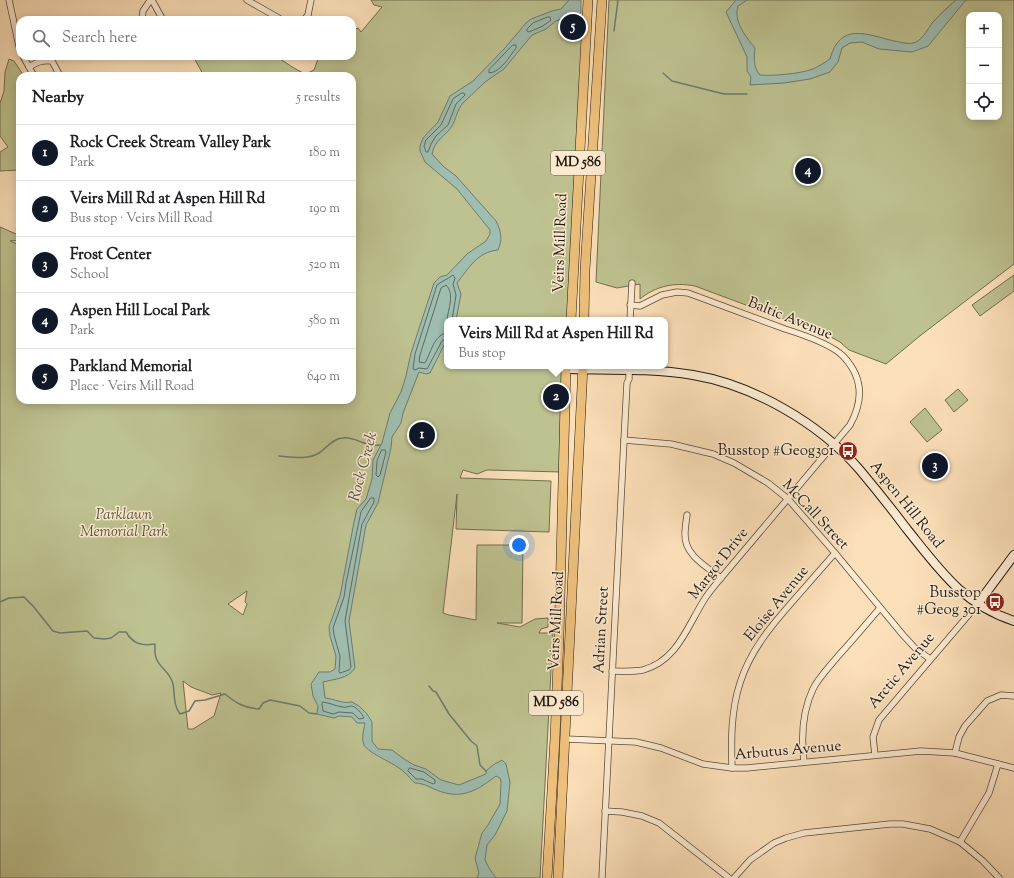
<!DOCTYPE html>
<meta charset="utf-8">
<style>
body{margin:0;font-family:"Sorts Mill Goudy",serif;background:#f2f2f2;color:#202124}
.controls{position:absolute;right:12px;top:12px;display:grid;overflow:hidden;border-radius:8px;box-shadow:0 2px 10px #0003}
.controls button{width:36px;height:36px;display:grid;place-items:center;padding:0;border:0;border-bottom:1px solid #e0e0e0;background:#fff;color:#202124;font:20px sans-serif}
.you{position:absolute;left:519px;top:545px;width:14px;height:14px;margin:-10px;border:3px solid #fff;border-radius:50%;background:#1a73e8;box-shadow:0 0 0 6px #1a73e833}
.badge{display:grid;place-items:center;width:26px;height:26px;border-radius:50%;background:#111827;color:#fff;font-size:13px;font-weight:700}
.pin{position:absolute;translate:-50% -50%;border:2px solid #fff;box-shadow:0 1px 4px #0006}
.popup{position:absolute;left:444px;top:317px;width:224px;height:52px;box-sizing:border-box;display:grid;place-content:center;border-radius:8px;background:#fff;filter:drop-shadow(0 1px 3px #0005);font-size:13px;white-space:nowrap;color:#757577}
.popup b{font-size:15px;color:#202124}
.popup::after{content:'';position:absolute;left:50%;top:100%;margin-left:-8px;border:8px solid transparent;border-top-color:#fff}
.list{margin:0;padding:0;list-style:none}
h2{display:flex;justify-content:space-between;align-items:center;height:52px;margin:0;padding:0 16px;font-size:17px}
h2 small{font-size:13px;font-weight:400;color:#757577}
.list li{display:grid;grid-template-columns:26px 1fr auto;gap:12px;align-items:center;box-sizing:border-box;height:56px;padding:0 16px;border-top:1px solid #e0e0e0}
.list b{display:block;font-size:15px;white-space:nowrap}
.list p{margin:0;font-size:13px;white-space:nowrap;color:#757577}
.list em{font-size:13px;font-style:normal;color:#757577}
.icon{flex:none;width:22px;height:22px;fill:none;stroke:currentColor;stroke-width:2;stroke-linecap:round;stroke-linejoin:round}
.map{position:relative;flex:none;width:1014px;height:878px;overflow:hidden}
.search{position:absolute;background:#fff;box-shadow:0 2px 10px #0003;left:16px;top:16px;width:340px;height:44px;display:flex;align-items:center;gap:10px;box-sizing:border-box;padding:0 14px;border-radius:12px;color:#757577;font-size:15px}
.panel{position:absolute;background:#fff;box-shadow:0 2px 10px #0003;left:16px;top:72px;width:340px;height:332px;border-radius:12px}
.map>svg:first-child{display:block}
</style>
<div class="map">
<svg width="1014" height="878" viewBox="0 0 1014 878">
<rect width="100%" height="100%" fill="#fce0b9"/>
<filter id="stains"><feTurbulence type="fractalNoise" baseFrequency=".005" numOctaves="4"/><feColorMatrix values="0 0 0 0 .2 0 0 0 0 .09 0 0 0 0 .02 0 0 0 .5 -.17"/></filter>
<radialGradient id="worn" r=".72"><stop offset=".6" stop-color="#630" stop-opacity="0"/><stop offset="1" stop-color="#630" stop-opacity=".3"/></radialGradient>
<g fill="#bec290" stroke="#706e50" fill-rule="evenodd">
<path d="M371 0H573V16L578 13V22L583 23 568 320H447V366H566L561 472 487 470 477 474 463 470 460 478 551 481 549 532 456 529 457 494 443 613 449 615 476 620 477 545H523L522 623H497L520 627 535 619 548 618V627L541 629 539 633H553L540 878H0V227L16 234 20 231V240L10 241 20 245V400H352V76H204L193 56H275C286 62 295 70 306 74L314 70 319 56H352V30L358 28 361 32 382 7 374 5ZM247 591 245 602 247 604 243 615 228 604ZM183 681 191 687 212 695 221 693 214 716 193 729H188Z"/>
<path d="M609 0H1014V264L921 335 886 364 849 350 840 342 829 336 695 286C674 282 656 286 640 299V284L617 288 596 282ZM969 15H999V117H969Z"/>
<path d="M9 59 14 61 24 76H20V170L0 171V152L8 147 0 136V103L4 91 5 72Z"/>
<path d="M1014 275V291L980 316 972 305Z"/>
<path d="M958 389 968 400 954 412 945 400Z"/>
<path d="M925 408 942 430 927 442 910 422Z"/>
</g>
<g fill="#9fbdb0" stroke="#6d7b70">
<path d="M569 0H581V13L556 21 546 29 532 35 504 69 485 82 463 103C457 110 456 119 452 126 445 137 435 139 432 154L443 166 456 176 496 221C501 231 503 239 498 250 477 252 469 268 457 283L461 294 456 320H447V339L430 373 426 374 419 372 403 413 401 423 392 437 391 448 378 503 366 525 349 621 355 668C348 679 334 679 323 682L325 698C336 699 341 704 352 702L359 706 367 714 372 722V741L378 749 392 750 404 759 414 765 426 769 441 780 459 785 486 774V771L493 765 502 760 506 764 510 782 507 811 495 835 487 845 485 860 489 868 496 878H477L479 873 475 858 482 833 488 825 500 804 501 782 500 778 496 776C479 789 464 799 442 792 432 789 425 783 415 783 411 780 408 775 404 772 395 763 369 754 364 745 361 738 364 730 365 723H357L352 717 339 716 334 718 317 714 318 706 313 696 311 684 319 672H330L335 669 336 656 330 636 329 627 340 596 354 522 357 509 366 499 372 479 373 460 382 443 390 413 401 392 406 376 411 353 434 283 440 277 447 275 467 254 486 241 490 234V230L457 189 425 162 420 151V146L423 138 438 122 450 96 473 81 505 48 526 23 531 19 552 11 561 9Z"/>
<path d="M736 0H747L738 6C733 21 746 37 755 48 754 58 753 67 760 75 774 76 799 74 813 69 819 66 824 63 830 59 840 22 866 34 894 41 901 42 909 45 916 42 924 38 928 28 933 22 940 14 948 7 956 0H966L928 46 912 52 879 49 862 42 850 43 842 48 838 62 830 72 810 79 784 83 750 85 751 77 747 71V57L726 12Z"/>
</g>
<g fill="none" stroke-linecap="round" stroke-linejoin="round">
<g stroke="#606b60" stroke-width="1">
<path d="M548 17H550L551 20 543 26 529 32 527 31V29L533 23Z"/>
<path d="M513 45H516V48C509 57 501 72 489 73V70Z"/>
<path d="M462 93H464L465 95 456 104 448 125 436 136 431 144 428 152H426L424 146 426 140 441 125 453 99Z"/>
<path d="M447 333C434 334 431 353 425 363L419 362 420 355 441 288 446 285C455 294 448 309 447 320"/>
<path d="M447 338 442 341 427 369 419 368 415 370 413 369 415 354 437 285C442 281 448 279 453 275L455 278 453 284 456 295 452 320"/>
<path d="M382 450H385L386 452 380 475 378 477 376 475 377 461Z"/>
<path d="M371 498H374V502L362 524 345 621 351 667 349 670 340 673 339 672 340 656 334 635 333 628 344 597 346 583 361 512Z"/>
<path d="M323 702C330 703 336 706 342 707 346 708 349 706 352 706 357 707 362 714 364 718L359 719 353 713 339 712 333 714 323 711 322 704Z"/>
<path d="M410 768 424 772 435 780V783L433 784 422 779H416L408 771Z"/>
</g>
<g stroke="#6d7b70" stroke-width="1.5">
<path d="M614 31 618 0"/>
<path d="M663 73 672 81 724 94H747"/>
<path d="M279 456C291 457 308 460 319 453 327 448 332 439 342 438 356 436 366 448 380 445"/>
<path d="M0 602 9 598 24 597 33 606 53 631 60 633 87 631 94 638 105 639 111 638 119 632H126C133 644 141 646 155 644 155 649 154 655 157 660 161 669 170 672 173 684 175 694 173 705 180 714L189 711 195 701 205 700 225 694C236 703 244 708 259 709L263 703 270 700 300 706 309 713 317 714"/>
<path d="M429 686 433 691 436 692 449 714 471 741 477 746 480 765 486 771"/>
</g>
<defs>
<g id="street">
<path d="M9 0 20 51"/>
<path d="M247 0 282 20"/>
<path d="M153 2 163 20"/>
<path d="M142 20 143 11 149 2"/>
<path d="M304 20 308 15 311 0"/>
<path d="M23 56 34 76"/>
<path d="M29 67C37 62 42 60 52 61L60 76"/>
<path d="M630 320 632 283"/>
<path d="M624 440 671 444 713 454 734 463 768 483 788 499 835 553 903 635 915 648 930 659"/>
<path d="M687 515C686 522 685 528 685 534 684 555 707 567 721 578"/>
<path d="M612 671C623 671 633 672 643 670 677 661 687 627 704 600 709 592 715 585 721 578L850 425C864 400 863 377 843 356 831 344 801 334 785 329 753 317 720 305 688 293L677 292 662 295 640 306 630 305"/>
<path d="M566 739 636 742 661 748 703 764 732 768H747L921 751 955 753 1014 768"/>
<path d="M955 753 959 737 965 726 987 701 1001 695 1014 696"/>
<path d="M875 755 873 737 879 720 977 605"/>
<path d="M804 762C801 737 802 712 813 689 819 677 830 666 839 655 853 640 866 624 880 608"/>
<path d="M732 768C731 739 731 711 740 683 750 651 771 626 793 601 807 585 821 569 835 553"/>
<path d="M605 811 622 812 642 816 659 823 729 878"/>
<path d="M960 842 989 793 998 764"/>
<path d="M602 878 624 440 627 383 629 379V370"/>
<path d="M734 878 750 860 774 843 786 838 804 833 890 824H903L930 829 960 842 983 861 999 878"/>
</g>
<g id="secondary">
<path d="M566 369C608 370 651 368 693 375 753 385 819 423 859 469 875 488 891 508 906 528 939 569 962 604 1014 621"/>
<path d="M977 605 1014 555"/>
</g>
<g id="primary">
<path d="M571 320 588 0"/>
<path d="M584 320 585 270 602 0"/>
<path d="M547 878 555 738 559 637 566 366"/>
<path d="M558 878 583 366"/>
</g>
</defs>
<use href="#street" stroke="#584b3a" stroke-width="7"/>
<use href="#secondary" stroke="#211910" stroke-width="10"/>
<use href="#primary" stroke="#211910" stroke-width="10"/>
<use href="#street" stroke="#fdebd2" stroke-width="5.5"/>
<use href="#secondary" stroke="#fdebd2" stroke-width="8"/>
<use href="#primary" stroke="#eec07c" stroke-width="9"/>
</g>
<defs>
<symbol id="bus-disc" viewBox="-11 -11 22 22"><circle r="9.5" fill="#8f2418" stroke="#fdebd2"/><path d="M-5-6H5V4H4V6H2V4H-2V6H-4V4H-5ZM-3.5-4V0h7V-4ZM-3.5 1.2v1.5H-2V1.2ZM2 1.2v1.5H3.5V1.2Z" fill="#fff"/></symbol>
</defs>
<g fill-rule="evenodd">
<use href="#bus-disc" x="837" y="440" width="22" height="22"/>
<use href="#bus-disc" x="984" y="591" width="22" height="22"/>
</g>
<g text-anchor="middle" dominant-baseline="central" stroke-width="3" stroke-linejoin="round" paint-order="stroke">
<g fill="#fdebd2" stroke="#63584a" stroke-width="1">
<rect x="551" y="151" width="54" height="24" rx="3"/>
<rect x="529" y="691" width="54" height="24" rx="3"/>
</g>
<g font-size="14" font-weight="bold" fill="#211910">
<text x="578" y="163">MD 586</text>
<text x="556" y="703">MD 586</text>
</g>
<g font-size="15" fill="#211910" stroke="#fdebd2">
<text transform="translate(561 243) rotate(-88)">Veirs Mill Road</text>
<text transform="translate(790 319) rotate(22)">Baltic Avenue</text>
<text transform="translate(906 505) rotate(51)">Aspen Hill Road</text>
<text transform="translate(815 515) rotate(47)">McCall Street</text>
<text transform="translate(719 564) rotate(-52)">Margot Drive</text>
<text transform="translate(777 604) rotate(-51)">Eloise Avenue</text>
<text transform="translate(557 621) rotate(-87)">Veirs Mill Road</text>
<text transform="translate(602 630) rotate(-87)">Adrian Street</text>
<text transform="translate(902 671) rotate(-50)">Arctic Avenue</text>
<text transform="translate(788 751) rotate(-5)">Arbutus Avenue</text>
</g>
<g font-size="15" fill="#211910" stroke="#fdebd2" text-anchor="end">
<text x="834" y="451">Busstop #Geog301</text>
<text x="981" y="593">Busstop<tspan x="981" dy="17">#Geog 301</tspan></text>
</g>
<g font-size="15" font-style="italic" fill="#58543d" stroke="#fdebd2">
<text x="124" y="515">Parklawn<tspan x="124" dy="17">Memorial Park</tspan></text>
</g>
<g font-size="16" font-style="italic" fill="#4d5248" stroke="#fdebd2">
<text transform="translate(364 467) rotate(-75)">Rock Creek</text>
</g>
</g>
<rect width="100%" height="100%" filter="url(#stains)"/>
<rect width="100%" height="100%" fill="url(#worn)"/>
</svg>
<div class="controls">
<button>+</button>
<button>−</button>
<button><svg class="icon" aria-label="locate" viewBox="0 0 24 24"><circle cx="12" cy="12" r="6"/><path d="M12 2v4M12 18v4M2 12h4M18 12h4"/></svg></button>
</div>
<div class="you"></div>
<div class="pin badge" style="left:422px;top:435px">1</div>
<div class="pin badge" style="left:556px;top:397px">2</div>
<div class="popup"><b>Veirs Mill Rd at Aspen Hill Rd</b>Bus stop</div>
<div class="pin badge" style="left:935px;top:466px">3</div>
<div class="pin badge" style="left:808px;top:171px">4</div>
<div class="pin badge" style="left:573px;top:27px">5</div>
<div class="search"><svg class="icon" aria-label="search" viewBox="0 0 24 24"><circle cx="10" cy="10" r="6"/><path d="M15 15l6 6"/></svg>Search here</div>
<section class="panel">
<h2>Nearby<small>5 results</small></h2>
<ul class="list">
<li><span class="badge">1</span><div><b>Rock Creek Stream Valley Park</b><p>Park</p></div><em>180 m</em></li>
<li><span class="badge">2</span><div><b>Veirs Mill Rd at Aspen Hill Rd</b><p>Bus stop · Veirs Mill Road</p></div><em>190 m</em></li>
<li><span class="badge">3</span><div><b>Frost Center</b><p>School</p></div><em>520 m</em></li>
<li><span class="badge">4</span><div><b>Aspen Hill Local Park</b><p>Park</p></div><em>580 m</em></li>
<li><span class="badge">5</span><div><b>Parkland Memorial</b><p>Place · Veirs Mill Road</p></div><em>640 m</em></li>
</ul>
</section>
</div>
